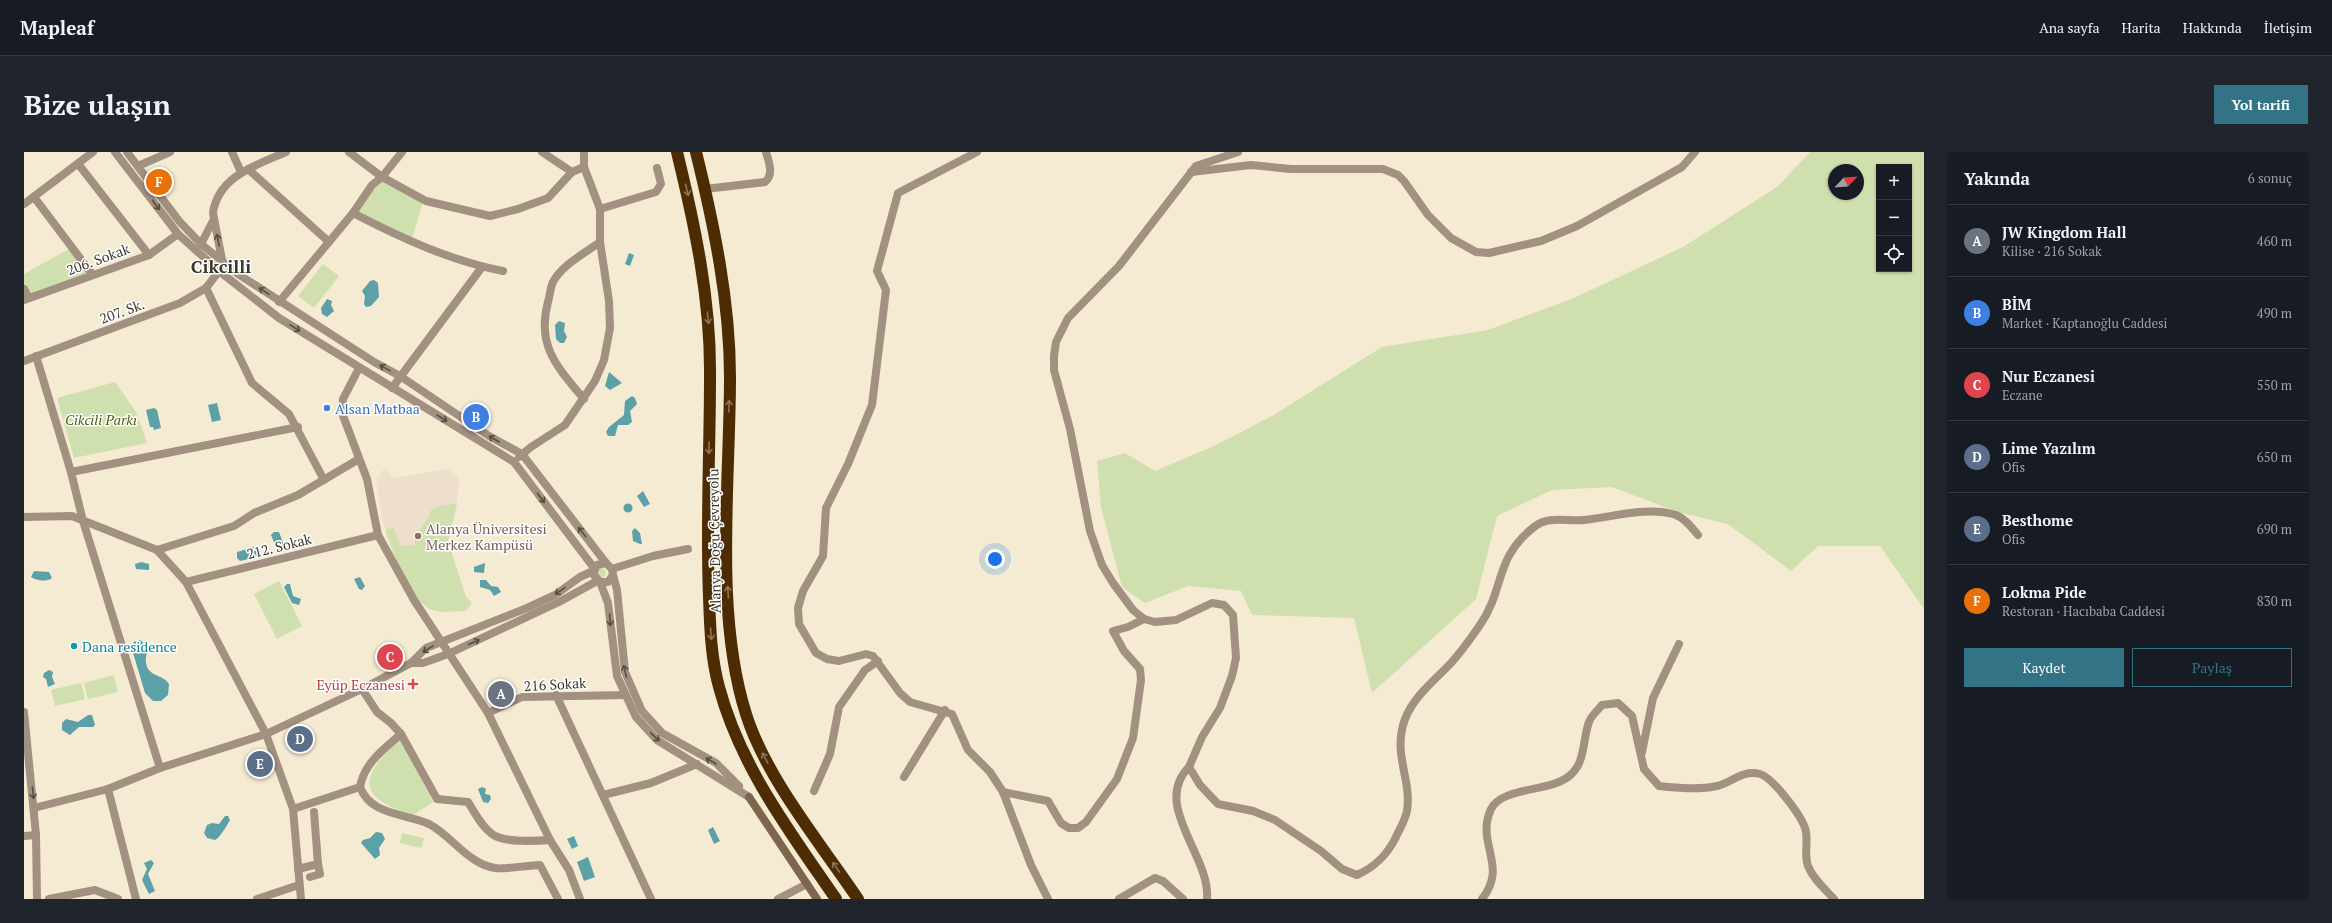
<!DOCTYPE html>
<html lang="tr">
<meta charset="utf-8">
<style>
body{margin:0;font-family:"PT Serif",serif;background:#20242c;color:#f1f3f6}
.controls{position:absolute;right:12px;top:12px;display:grid;overflow:hidden;border-radius:0px;box-shadow:0 1px 3px #0004}
.controls button{width:36px;height:36px;display:grid;place-items:center;padding:0;border:0;border-bottom:1px solid #363941;background:#171b24;color:#f1f3f6;font:20px sans-serif}
.compass{position:absolute;left:1804px;top:12px;width:36px;height:36px;border-radius:50%;background:#171b24;box-shadow:0 1px 3px #0004;rotate:65deg}
.you{position:absolute;left:971px;top:407px;width:14px;height:14px;margin:-10px;border:3px solid #fff;border-radius:50%;background:#1a73e8;box-shadow:0 0 0 6px #1a73e833}
.badge{display:grid;place-items:center;width:26px;height:26px;border-radius:50%;background:#327386;color:#fff;font-size:13px;font-weight:700}
.pin{position:absolute;translate:-50% -50%;border:2px solid #fff;box-shadow:0 1px 4px #0006}
.list{margin:0;padding:0;list-style:none}
h2{display:flex;justify-content:space-between;align-items:center;height:52px;margin:0;padding:0 16px;font-size:17px}
h2 small{font-size:13px;font-weight:400;color:#9ea1a6}
.list li{display:grid;grid-template-columns:26px 1fr auto;gap:12px;align-items:center;box-sizing:border-box;height:72px;padding:0 16px;border-top:1px solid #363941}
.list b{display:block;font-size:15px;white-space:nowrap}
.list p{margin:0;font-size:13px;white-space:nowrap;color:#9ea1a6}
.list em{font-size:13px;font-style:normal;color:#9ea1a6}
.actions{display:flex;gap:8px;padding:12px 16px}
.actions a{flex:1;padding:9px 0;border:1px solid #327386;border-radius:0px;text-align:center;font-size:14px;color:#327386}
.actions .main{background:#327386;color:#fff}
.icon{flex:none;width:22px;height:22px;fill:none;stroke:currentColor;stroke-width:2;stroke-linecap:round;stroke-linejoin:round}
.map{position:relative;flex:none;width:1900px;height:747px;overflow:hidden;border-radius:0px}
header{display:flex;align-items:center;gap:24px;box-sizing:border-box;height:56px;padding:0 20px;background:#171b24;border-bottom:1px solid #363941}
header strong{font-size:19px}
nav{display:flex;gap:22px;margin-inline-start:auto;font-size:14px}
.intro{display:flex;align-items:center;justify-content:space-between;box-sizing:border-box;height:96px;padding:0 24px}
h1{margin:0;font-size:28px}
.button{padding:10px 18px;border-radius:0px;background:#327386;color:#fff;font-size:14px;font-weight:700}
main{display:flex;gap:24px;padding:0 24px}
aside{flex:1;background:#171b24;border-radius:0px;box-shadow:0 1px 3px #0004}
.map>svg:first-child{display:block}
</style>
<header>
<strong>Mapleaf</strong>
<nav><a>Ana sayfa</a><a>Harita</a><a>Hakkında</a><a>İletişim</a></nav>
</header>
<div class="intro"><h1>Bize ulaşın</h1><a class="button">Yol tarifi</a></div>
<main>
<div class="map">
<svg width="1900" height="747" viewBox="0 0 1900 747">
<rect width="100%" height="100%" fill="#f4ebd2"/>
<path fill="#eedfcc" d="M361 316 370 326 425 317 433 324 435 330 432 359 424 389 442 445 448 451 442 459H411L398 452 374 413 358 367 352 327Z"/>
<g fill="#d0dfae" fill-rule="evenodd">
<path d="M1786 0H1900V457L1856 394H1794L1767 419 1704 372 1654 360 1588 335 1528 338 1473 364 1452 447 1348 541 1330 466 1228 463 1217 439 1164 434 1121 451 1098 435 1077 355 1073 309 1101 301 1131 319 1190 294 1248 264 1358 195 1464 178 1550 146 1659 95 1753 35ZM1855 15H1885V117H1855ZM1810 18H1834V42H1810Z"/>
<path d="M359 27 399 50 388 87 333 60 349 35Z"/>
<path d="M47 96 66 122 6 144 0 133V122Z"/>
<path d="M299 112 315 124 290 156 274 144Z"/>
<path d="M91 230 112 260 123 291 50 306 33 246Z"/>
<path d="M433 351 424 390 442 445 448 451 442 459C433 459 421 461 412 459 387 455 369 399 361 378L369 375 377 394 391 393V383L393 382 405 365 406 359 414 354Z"/>
<circle cx="577" cy="421" r="5"/>
<path d="M255 429 278 474 253 487 230 442Z"/>
<path d="M90 523 94 540 64 547 60 531Z"/>
<path d="M57 531 61 547 31 554 27 538Z"/>
<path d="M377 587 409 650 389 663C330 645 336 623 377 587Z"/>
<path d="M378 681 400 686 397 696 376 691Z"/>
</g>
<g fill="#5ca1a7">
<path d="M605 101 610 103 606 114 601 112Z"/>
<path d="M350 128 354 131 355 145 347 154 342 155 340 152 341 144 338 139 346 129Z"/>
<path d="M303 147 308 149 307 153 310 159 303 165 298 162 297 156Z"/>
<path d="M535 169 541 171 540 179 543 185 540 191H536L532 187 531 173Z"/>
<path d="M585 220 598 231 586 238 581 234Z"/>
<path d="M608 244 611 246 613 252 606 259 608 270 604 273H594L591 284H584L582 280 585 275 600 263 601 249Z"/>
<path d="M193 251 197 268 188 270 184 253Z"/>
<path d="M130 256 133 258 137 276 130 278 129 275H126L122 258Z"/>
<path d="M619 339 626 352 620 355 613 344Z"/>
<circle cx="604" cy="356" r="4.5"/>
<path d="M611 376 616 381 618 392H616L609 389 608 379Z"/>
<path d="M250 380H255L261 396 254 400 247 383Z"/>
<path d="M230 395 233 399V405L216 409 213 406V400Z"/>
<path d="M117 410 125 412V418L112 417 111 412Z"/>
<path d="M461 411 460 421 450 420V415Z"/>
<path d="M10 419 25 420 28 426C22 430 13 429 7 425Z"/>
<path d="M336 425 341 434 338 438 335 437 330 427Z"/>
<path d="M456 428H462L467 434 474 435 477 440 470 444 466 438 456 435Z"/>
<path d="M263 432H266L269 444 277 447 275 453 268 451 260 435Z"/>
<path d="M116 488 124 494C124 500 121 505 122 511 124 525 139 522 145 532L144 543 137 549H129L121 541 107 494 110 490Z"/>
<path d="M25 518 29 520 28 525 31 532 24 535 22 527 19 525 20 521Z"/>
<path d="M64 563H68L71 573 69 575H55L46 583 38 578V571L42 567 54 570Z"/>
<path d="M458 635 462 637 461 642 466 643 467 647 464 651 459 650 454 637Z"/>
<path d="M201 664H204L206 668C203 673 196 686 191 688L183 686 180 681 183 673 188 671 195 672Z"/>
<path d="M689 675 696 689 690 692 684 678Z"/>
<path d="M352 680 358 681 361 687 355 696 356 703 351 707 337 691 339 688 346 686Z"/>
<path d="M550 684 554 694 548 697 543 687Z"/>
<path d="M564 705 571 725 560 729 553 710Z"/>
<path d="M127 708 130 711 124 722 131 739 125 742 118 728 123 717 120 711Z"/>
</g>
<g fill="none" stroke-linecap="round" stroke-linejoin="round">
<g stroke="#a29080" stroke-width="8">
<path d="M91 0 154 82 195 119 255 166 490 310 570 416"/>
<path d="M103 0 155 69 177 92 214 122 350 210 376 224 465 284 498 302 582 411"/>
<path d="M208 0 217 20"/>
<path d="M325 0 358 25 402 49 466 64 494 57 524 46 548 20"/>
<path d="M518 0 548 20 560 15"/>
<path d="M953 0 874 41 853 119 862 138 848 253 824 312 802 356 799 404 779 439 774 456 775 472 792 501 803 507 815 509 842 502 849 504 876 541 886 550 928 562 944 598 966 620 979 640 1007 713 1024 747"/>
<path d="M55 13 125 103"/>
<path d="M114 14 146 0"/>
<path d="M224 17 305 90"/>
<path d="M1167 20 1227 13 1267 17H1359L1374 23 1380 29 1404 63 1427 86 1452 100 1465 101 1517 89 1553 74 1658 15 1671 0"/>
<path d="M681 37 741 30C750 23 745 10 742 0"/>
<path d="M10 45 68 122"/>
<path d="M0 52 69 0"/>
<path d="M576 57 632 40 637 32 633 16"/>
<path d="M329 61C377 86 427 109 479 119"/>
<path d="M177 92 190 67"/>
<path d="M182 136 228 231 265 262 300 328"/>
<path d="M0 137 5 146"/>
<path d="M0 148 125 103 154 82"/>
<path d="M255 150 329 61 348 33 358 25 378 0"/>
<path d="M12 204 47 320 59 369 136 616"/>
<path d="M0 209 156 151 182 136 195 119 198 108 189 61C194 24 233 13 262 0"/>
<path d="M335 216 319 247 318 261 343 327 354 383 390 448 464 561 526 688 545 718 556 747"/>
<path d="M368 236 458 115"/>
<path d="M560 247C534 216 512 194 524 150 526 144 526 136 529 130 538 113 561 101 576 90"/>
<path d="M495 305 507 295 541 273 571 229 580 208 586 176 585 149 576 90V57L560 15V0"/>
<path d="M47 320 274 275"/>
<path d="M0 365 48 364 133 398 162 430 242 582 269 657 277 747"/>
<path d="M133 398 210 374 230 361 274 343 335 307"/>
<path d="M588 417 629 404 664 397"/>
<path d="M589 423 593 438 601 520 618 559 638 581 692 611 715 634"/>
<path d="M162 430 354 383"/>
<path d="M576 430H584L589 423 588 417 582 411 573 413 569 422 576 430 584 451 593 524 612 565 633 588 725 645"/>
<path d="M387 511H399L424 502 535 450 573 429"/>
<path d="M338 537 353 560 367 571 377 582C360 597 340 611 336 635 347 664 381 661 405 672 428 684 444 712 471 716 479 718 505 713 516 713L534 747"/>
<path d="M532 543 627 747"/>
<path d="M0 560 12 683 13 747"/>
<path d="M464 561 498 545 602 543"/>
<path d="M377 582 413 647 444 650C451 661 457 674 468 682 480 691 511 689 526 688"/>
<path d="M1618 600 1629 546 1655 492"/>
<path d="M1165 615 1176 633 1194 652 1229 659 1251 668 1297 699 1318 717 1333 723C1351 715 1362 704 1371 687 1375 678 1381 669 1383 659 1388 627 1368 602 1381 567 1390 544 1410 529 1427 511 1437 500 1447 486 1456 473 1481 437 1470 406 1510 375 1525 363 1543 370 1560 368 1589 365 1623 354 1652 363 1662 367 1668 376 1674 383"/>
<path d="M880 625 921 558"/>
<path d="M84 637 112 747"/>
<path d="M790 639 806 602 815 555 841 518 854 509"/>
<path d="M979 640 1024 649 1037 671 1045 676H1054L1062 670 1093 627 1109 586 1117 528 1116 517 1100 499 1089 479 1104 475 1120 467"/>
<path d="M579 643 627 631 673 612"/>
<path d="M10 656 84 637 136 616 242 582 338 537 387 511 402 496 503 456 531 443 556 425 569 419"/>
<path d="M269 657 336 635"/>
<path d="M0 684 12 683"/>
<path d="M274 717 294 712 290 660"/>
<path d="M286 725 296 722 294 712"/>
<path d="M25 747 71 738 94 747"/>
<path d="M233 747 275 733"/>
<path d="M754 747 783 732"/>
<path d="M1095 747 1131 726 1139 729 1159 747"/>
<path d="M1183 747C1187 704 1127 653 1165 615L1178 585 1196 556 1208 524 1212 506 1209 463 1200 453 1188 451 1152 468 1131 470 1120 467 1109 458 1089 431 1078 413 1066 379 1046 277 1030 218V204L1032 190 1044 166 1095 114 1172 14 1214 0"/>
<path d="M1458 747C1485 713 1451 692 1467 657 1478 635 1524 640 1544 625 1562 612 1558 589 1565 570 1567 564 1574 558 1578 553L1594 551 1608 564 1620 617 1635 634C1654 636 1675 638 1693 634 1707 631 1719 617 1736 622 1749 626 1780 666 1782 680 1784 691 1780 704 1784 714 1789 727 1801 737 1810 747"/>
</g>
<path stroke="#7e654d" stroke-width="8" d="M725 645 793 747"/>
<g stroke="#4d2c03" stroke-width="12">
<path d="M653 0C671 74 687 149 686 225 686 298 682 372 685 445 686 475 687 506 695 535 716 614 766 680 812 747"/>
<path d="M672 0C690 73 706 150 706 225 706 331 690 461 722 562 742 626 797 692 834 747"/>
</g>
</g>
<defs><path id="oneway-shaft" d="M-6 0H5M1.5-3L5.5 0L1.5 3" fill="none" stroke-width="1.6" stroke-linecap="round" stroke-linejoin="round"/></defs>
<g stroke="#8b765b">
<use href="#oneway-shaft" transform="translate(663 38) rotate(76)"/>
<use href="#oneway-shaft" transform="translate(684 166) rotate(84)"/>
<use href="#oneway-shaft" transform="translate(705 254) rotate(-88)"/>
<use href="#oneway-shaft" transform="translate(685 296) rotate(91)"/>
<use href="#oneway-shaft" transform="translate(704 440) rotate(-94)"/>
<use href="#oneway-shaft" transform="translate(687 482) rotate(86)"/>
<use href="#oneway-shaft" transform="translate(741 606) rotate(-118)"/>
<use href="#oneway-shaft" transform="translate(812 715) rotate(-124)"/>
</g>
<g stroke="#554e42">
<use href="#oneway-shaft" transform="translate(132 53) rotate(53)"/>
<use href="#oneway-shaft" transform="translate(194 88) rotate(-102)"/>
<use href="#oneway-shaft" transform="translate(240 139) rotate(-146)"/>
<use href="#oneway-shaft" transform="translate(271 176) rotate(32)"/>
<use href="#oneway-shaft" transform="translate(361 216) rotate(-151)"/>
<use href="#oneway-shaft" transform="translate(418 266) rotate(31)"/>
<use href="#oneway-shaft" transform="translate(470 287) rotate(-150)"/>
<use href="#oneway-shaft" transform="translate(517 346) rotate(53)"/>
<use href="#oneway-shaft" transform="translate(558 380) rotate(-128)"/>
<use href="#oneway-shaft" transform="translate(536 439) rotate(146)"/>
<use href="#oneway-shaft" transform="translate(586 468) rotate(86)"/>
<use href="#oneway-shaft" transform="translate(450 490) rotate(-24)"/>
<use href="#oneway-shaft" transform="translate(404 497) rotate(149)"/>
<use href="#oneway-shaft" transform="translate(601 519) rotate(-103)"/>
<use href="#oneway-shaft" transform="translate(631 585) rotate(43)"/>
<use href="#oneway-shaft" transform="translate(687 609) rotate(-150)"/>
<use href="#oneway-shaft" transform="translate(9 641) rotate(84)"/>
</g>
<circle fill="#3f7fe0" stroke="#fff" stroke-width="1.5" cx="303" cy="256" r="4"/>
<circle fill="#8d6e63" stroke="#fff" stroke-width="1.5" cx="394" cy="384" r="4"/>
<circle fill="#0f9aa8" stroke="#fff" stroke-width="1.5" cx="50" cy="494" r="4"/>
<path fill="#e0444e" stroke="#fff" stroke-width="1.5" d="M387 526h4v4h4v4h-4v4h-4v-4h-4v-4h4z"/>
<g text-anchor="middle" dominant-baseline="central" stroke-width="3" stroke-linejoin="round" paint-order="stroke">
<g font-size="14" fill="#3b382e" stroke="#fff">
<text transform="translate(74 107) rotate(-20)">206. Sokak</text>
<text transform="translate(98 159) rotate(-20)">207. Sk.</text>
<text transform="translate(690 389) rotate(-91)">Alanya Doğu Çevreyolu</text>
<text transform="translate(255 394) rotate(-14)">212. Sokak</text>
<text transform="translate(531 532) rotate(-3)">216 Sokak</text>
</g>
<g font-size="14" fill="#366cbe" stroke="#fff" text-anchor="start">
<text x="311" y="256">Alsan Matbaa</text>
</g>
<g font-size="14" font-style="italic" fill="#4e5e10" stroke="#fff">
<text x="77" y="267">Cikcili Parkı</text>
</g>
<g font-size="14" fill="#785e54" stroke="#fff" text-anchor="start">
<text x="402" y="376">Alanya Üniversitesi<tspan x="402" dy="16">Merkez Kampüsü</tspan></text>
</g>
<g font-size="14" fill="#0d838f" stroke="#fff" text-anchor="start">
<text x="58" y="494">Dana residence</text>
</g>
<g font-size="14" fill="#be3a42" stroke="#fff" text-anchor="end">
<text x="381" y="532">Eyüp Eczanesi</text>
</g>
<g font-size="18" font-weight="bold" fill="#3b382e" stroke="#fff">
<text x="197" y="114">Cikcilli</text>
</g>
</g>
</svg>
<div class="controls">
<button>+</button>
<button>−</button>
<button><svg class="icon" aria-label="locate" viewBox="0 0 24 24"><circle cx="12" cy="12" r="6"/><path d="M12 2v4M12 18v4M2 12h4M18 12h4"/></svg></button>
</div>
<svg class="compass" viewBox="-18 -18 36 36"><path d="M0-13l5 13h-10z" fill="#e53935"/><path d="M0 13l5-13h-10z" fill="#9ea1a6"/></svg>
<div class="you"></div>
<div class="pin badge" style="left:477px;top:542px;background:#6b7280">A</div>
<div class="pin badge" style="left:452px;top:265px;background:#3f7fe0">B</div>
<div class="pin badge" style="left:366px;top:505px;background:#e0444e">C</div>
<div class="pin badge" style="left:276px;top:587px;background:#5c6f8a">D</div>
<div class="pin badge" style="left:236px;top:612px;background:#5c6f8a">E</div>
<div class="pin badge" style="left:135px;top:30px;background:#e8710a">F</div>
</div>
<aside>
<h2>Yakında<small>6 sonuç</small></h2>
<ul class="list">
<li><span class="badge" style="background:#6b7280">A</span><div><b>JW Kingdom Hall</b><p>Kilise · 216 Sokak</p></div><em>460 m</em></li>
<li><span class="badge" style="background:#3f7fe0">B</span><div><b>BİM</b><p>Market · Kaptanoğlu Caddesi</p></div><em>490 m</em></li>
<li><span class="badge" style="background:#e0444e">C</span><div><b>Nur Eczanesi</b><p>Eczane</p></div><em>550 m</em></li>
<li><span class="badge" style="background:#5c6f8a">D</span><div><b>Lime Yazılım</b><p>Ofis</p></div><em>650 m</em></li>
<li><span class="badge" style="background:#5c6f8a">E</span><div><b>Besthome</b><p>Ofis</p></div><em>690 m</em></li>
<li><span class="badge" style="background:#e8710a">F</span><div><b>Lokma Pide</b><p>Restoran · Hacıbaba Caddesi</p></div><em>830 m</em></li>
</ul>
<div class="actions"><a class="main">Kaydet</a><a>Paylaş</a></div>
</aside>
</main>
